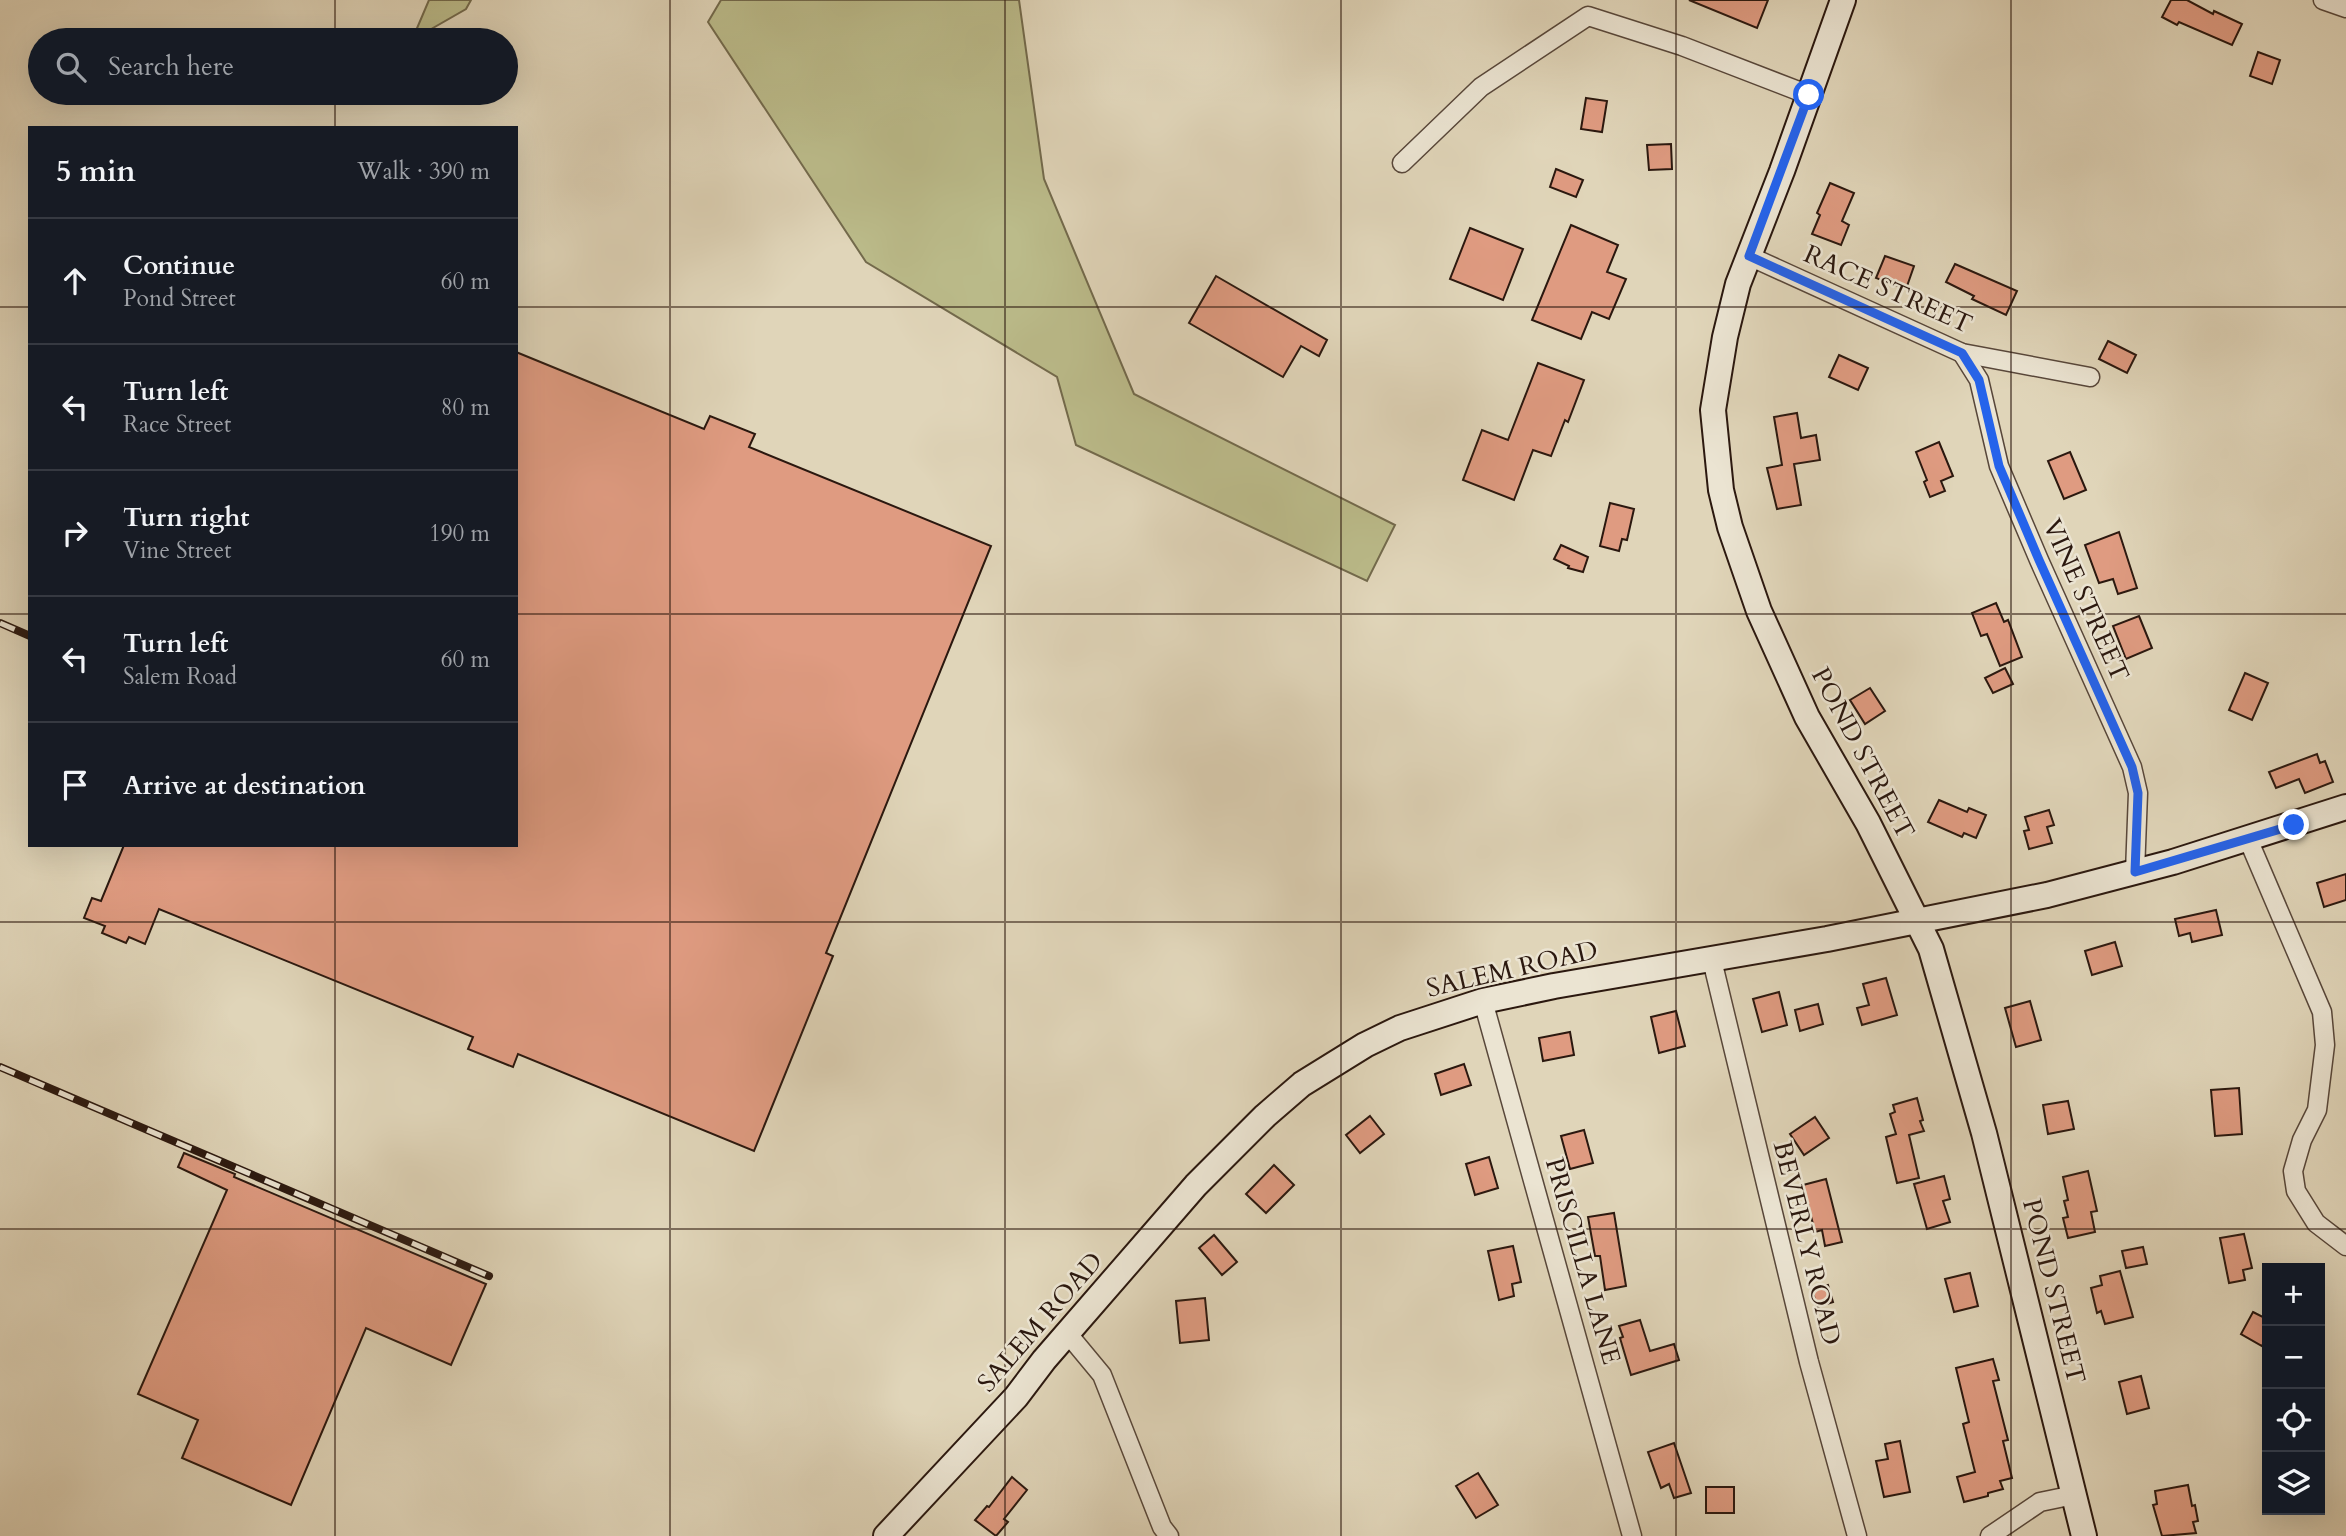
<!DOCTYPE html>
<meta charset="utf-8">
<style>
body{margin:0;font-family:Cardo,serif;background:#20242c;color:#f1f3f6}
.controls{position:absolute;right:21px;bottom:21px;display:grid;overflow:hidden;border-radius:0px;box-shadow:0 7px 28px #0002}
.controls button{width:63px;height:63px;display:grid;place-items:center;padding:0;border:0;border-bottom:2px solid #363941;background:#171b24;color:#f1f3f6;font:35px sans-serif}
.stop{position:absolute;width:21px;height:21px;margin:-16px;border:5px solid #2563eb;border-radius:50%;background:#fff}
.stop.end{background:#2563eb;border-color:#fff;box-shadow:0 2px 7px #0008}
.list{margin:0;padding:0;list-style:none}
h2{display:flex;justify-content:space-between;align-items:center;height:91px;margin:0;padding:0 28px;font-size:30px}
h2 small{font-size:23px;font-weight:400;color:#9ea1a6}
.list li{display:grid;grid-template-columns:46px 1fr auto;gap:21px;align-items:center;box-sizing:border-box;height:126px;padding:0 28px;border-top:2px solid #363941}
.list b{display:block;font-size:26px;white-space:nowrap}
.list p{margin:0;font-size:23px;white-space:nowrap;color:#9ea1a6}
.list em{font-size:23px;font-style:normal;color:#9ea1a6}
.icon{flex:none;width:38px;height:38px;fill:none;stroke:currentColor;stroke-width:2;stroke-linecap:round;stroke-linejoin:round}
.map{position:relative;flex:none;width:2346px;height:1536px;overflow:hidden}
.search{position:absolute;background:#171b24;box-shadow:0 7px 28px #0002;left:28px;top:28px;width:490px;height:77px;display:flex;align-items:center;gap:18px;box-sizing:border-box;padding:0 24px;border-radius:38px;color:#9ea1a6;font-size:26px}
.panel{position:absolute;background:#171b24;box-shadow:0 7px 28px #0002;left:28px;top:126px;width:490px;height:721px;border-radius:0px}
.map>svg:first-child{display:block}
</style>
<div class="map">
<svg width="2346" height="1536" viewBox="0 0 2346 1536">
<rect width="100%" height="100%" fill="#e0d5b9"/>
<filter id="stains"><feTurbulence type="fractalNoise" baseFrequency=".00286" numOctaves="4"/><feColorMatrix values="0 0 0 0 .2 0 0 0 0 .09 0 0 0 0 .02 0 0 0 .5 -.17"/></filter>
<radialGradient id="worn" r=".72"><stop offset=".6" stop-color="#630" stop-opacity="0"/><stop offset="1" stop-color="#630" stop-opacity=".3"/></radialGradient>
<g fill="#bbbb8a" stroke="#736a4c" stroke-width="2">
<path d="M429 0H471L466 9 412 40Z"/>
<path d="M721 0H1019L1044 179 1134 394 1395 525 1367 581 1076 445 1057 377 866 262 708 22Z"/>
</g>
<g fill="#df9b81" stroke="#2b180f" stroke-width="2">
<path d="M1689 0H1768L1757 28Z"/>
<path d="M2171 0H2187L2213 14 2214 11 2242 24 2232 45 2179 22 2177 25 2162 17Z"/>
<path d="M2258 52 2280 60 2272 84 2250 76Z"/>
<path d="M1586 98 1607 101 1602 132 1581 129Z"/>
<path d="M1671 144 1672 169 1649 170 1647 145Z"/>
<path d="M1556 169 1583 180 1576 197 1550 187Z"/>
<path d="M1830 183 1854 193 1842 221 1849 225 1841 245 1812 234 1820 215 1817 213Z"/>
<path d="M1571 225 1618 245 1607 272 1626 279 1609 319 1592 312 1581 339 1532 320Z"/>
<path d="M1470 228 1523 249 1503 300 1450 279Z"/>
<path d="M1885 256 1914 266 1906 289 1876 278Z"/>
<path d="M1955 264 2017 291 2006 315 1972 299 1974 296 1946 282Z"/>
<path d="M1216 276 1327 340 1319 356 1301 346 1283 377 1189 323Z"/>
<path d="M2108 341 2136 355 2127 373 2099 359Z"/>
<path d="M516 352 704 429 710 416 755 434 749 447 991 546 826 953 833 956 754 1151 518 1054 513 1067 468 1049 473 1037 159 909 145 944 129 937 126 943 102 933 105 926 84 918 92 898 101 901 124 845H516Z"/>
<path d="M1839 355 1868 368 1858 390 1829 377Z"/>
<path d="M1538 363 1584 380 1568 422 1565 420 1551 456 1533 450 1514 500 1463 480 1482 430 1508 440Z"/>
<path d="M1797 413 1801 438 1816 435 1820 460 1794 464 1801 505 1777 509 1767 468 1782 465 1774 417Z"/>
<path d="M1939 442 1953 476 1941 481 1945 491 1930 497 1924 482 1927 480 1916 452Z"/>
<path d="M2070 452 2086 490 2064 499 2048 461Z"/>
<path d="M1610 503 1634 509 1627 540 1622 539 1619 551 1600 546Z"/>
<path d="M2119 532 2137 588 2118 594 2113 579 2099 583 2085 545Z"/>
<path d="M1561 545 1588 557 1583 572 1568 568 1569 566 1554 559Z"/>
<path d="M1996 603 2004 622 2008 620 2022 657 2000 666 1987 634 1981 636 1972 613Z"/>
<path d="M2139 616 2152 648 2126 659 2113 626Z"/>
<path d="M2005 668 2013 684 1993 693 1985 678Z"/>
<path d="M2245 673 2268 683 2252 720 2229 710Z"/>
<path d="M1870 688 1885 711 1865 724 1850 700Z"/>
<path d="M2317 754 2320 763 2325 761 2333 782 2305 793 2299 779 2276 788 2269 772Z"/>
<path d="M1939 800 1967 812 1969 808 1986 815 1976 838 1964 833 1962 837 1928 822Z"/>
<path d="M2049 810 2054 825 2047 827 2052 843 2029 849 2024 831 2029 830 2025 817Z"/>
<path d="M2346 874V900L2324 907 2317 883Z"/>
<path d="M2216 910 2222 935 2192 942 2190 933 2179 936 2175 919Z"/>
<path d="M2115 942 2122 966 2092 975 2085 951Z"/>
<path d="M1886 978 1897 1015 1862 1025 1857 1008 1869 1005 1863 984Z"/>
<path d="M1779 992 1787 1025 1762 1032 1753 999Z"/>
<path d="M2030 1001 2041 1040 2016 1047 2005 1008Z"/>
<path d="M1818 1004 1823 1024 1800 1031 1795 1010Z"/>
<path d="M1676 1011 1685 1046 1659 1053 1651 1017Z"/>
<path d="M1570 1032 1574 1055 1543 1061 1539 1038Z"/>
<path d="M1464 1064 1471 1085 1441 1095 1435 1074Z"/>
<path d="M2239 1088 2242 1134 2215 1136 2211 1090Z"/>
<path d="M1917 1098 1923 1120 1920 1121 1924 1131 1909 1135 1919 1178 1897 1183 1886 1137 1896 1134 1890 1114 1895 1112 1893 1105Z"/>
<path d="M2068 1101 2074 1129 2048 1134 2043 1105Z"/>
<path d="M1370 1116 1384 1134 1360 1153 1346 1135Z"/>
<path d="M1815 1117 1829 1138 1804 1155 1790 1134Z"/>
<path d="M1584 1130 1593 1163 1570 1169 1561 1136Z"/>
<path d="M184 1153 235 1174 234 1177 486 1284 451 1365 366 1328 291 1505 182 1458 198 1420 138 1394 227 1190 178 1167Z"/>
<path d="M1489 1157 1498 1188 1475 1195 1466 1164Z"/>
<path d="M1274 1165 1294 1185 1266 1213 1246 1194Z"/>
<path d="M2088 1171 2097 1211 2091 1212 2095 1232 2068 1238 2063 1218 2068 1217 2064 1201 2068 1200 2063 1177Z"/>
<path d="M1944 1176 1950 1199 1943 1201 1950 1222 1927 1229 1914 1184Z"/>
<path d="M1826 1179 1842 1242 1825 1246 1822 1230 1815 1232 1803 1185Z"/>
<path d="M1614 1213 1626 1286 1605 1290 1600 1256H1595L1588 1217Z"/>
<path d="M2244 1234 2252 1268 2243 1270 2245 1280 2229 1283 2220 1238Z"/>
<path d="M1214 1235 1237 1262 1222 1275 1199 1248Z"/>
<path d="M1513 1246 1521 1282 1512 1284 1514 1296 1499 1300 1488 1251Z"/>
<path d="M2143 1247 2147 1264 2126 1268 2122 1251Z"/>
<path d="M2120 1271 2133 1317 2105 1324 2101 1311 2097 1313 2091 1288 2102 1285 2100 1276Z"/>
<path d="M1970 1273 1978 1306 1954 1312 1945 1279Z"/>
<path d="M1828 1285 1833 1302 1817 1307 1812 1289Z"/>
<path d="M1205 1298 1209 1340 1180 1343 1176 1301Z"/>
<path d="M2253 1312 2267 1319V1336L2262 1346 2241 1334Z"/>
<path d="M1640 1320 1650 1351 1674 1344 1679 1360 1631 1375 1620 1338 1623 1337 1619 1326Z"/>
<path d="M1993 1359 1999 1380 1993 1381 2008 1440 2003 1441 2012 1478 2000 1481 2003 1489 1988 1493V1496L1964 1502 1957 1477 1975 1472 1963 1424 1969 1422 1956 1368Z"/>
<path d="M2141 1376 2149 1408 2127 1414 2119 1382Z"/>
<path d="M1900 1441 1910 1492 1884 1497 1876 1461 1888 1459 1885 1444Z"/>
<path d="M1674 1443 1691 1493 1674 1498 1669 1484 1661 1488 1648 1452Z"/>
<path d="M1478 1473 1498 1505 1476 1518 1456 1486Z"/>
<path d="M1012 1477 1027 1490 1004 1519 1008 1522 996 1536 975 1520 987 1506 989 1507Z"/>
<path d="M2188 1485 2192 1506 2195 1505 2198 1521 2193 1522 2196 1533 2162 1536 2153 1505 2157 1504 2155 1491Z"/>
<rect x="1706" y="1487" width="28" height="26"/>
</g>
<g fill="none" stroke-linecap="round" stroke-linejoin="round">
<defs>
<g id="street">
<path d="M2323 0 2346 8"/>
<path d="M1402 163 1481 87 1588 16 1682 46 1809 95"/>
<path d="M1749 256 1962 353 2090 377"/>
<path d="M1962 353 1979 380 1999 466 2039 560 2132 767 2138 793 2135 872"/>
<path d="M2248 839 2322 1012 2325 1045 2317 1110 2302 1140 2293 1171 2296 1191 2316 1223 2346 1246"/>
<path d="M1712 960 1809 1362 1857 1536"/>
<path d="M1483 1001 1632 1536"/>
<path d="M1068 1334 1102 1375 1162 1527 1169 1536"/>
<path d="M1990 1536 2040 1502 2074 1495"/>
</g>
<g id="secondary">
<path d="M1843 0 1782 171 1738 284 1725 337 1713 410 1721 490 1730 527 1759 611 1807 717 1868 823 1931 949 1984 1133 2084 1536"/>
<path d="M886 1536 1016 1397 1044 1360 1196 1185 1265 1116 1302 1084 1365 1045 1400 1028 1483 1001 1554 986 1827 939 2047 895 2173 862 2346 807"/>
</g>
</defs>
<use href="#street" stroke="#58473a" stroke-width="21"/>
<use href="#secondary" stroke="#2b180f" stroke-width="28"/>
<use href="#street" stroke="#ebe4d2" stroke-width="18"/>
<use href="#secondary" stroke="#ebe4d2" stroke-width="24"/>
<defs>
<g id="rail">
<path d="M0 623 30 636"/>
<path d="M0 1067 489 1276"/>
</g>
</defs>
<use href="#rail" stroke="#2b180f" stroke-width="8"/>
<use href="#rail" stroke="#ebe4d2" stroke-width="5" stroke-dasharray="16" stroke-linecap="butt"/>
</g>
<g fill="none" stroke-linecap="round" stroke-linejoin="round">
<path stroke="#2563eb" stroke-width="9" d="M1809 95 1749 256 1962 353 1979 380 1999 466 2039 560 2132 767 2138 793 2135 872 2294 825"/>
</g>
<path fill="none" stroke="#2b180f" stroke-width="2" stroke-opacity="0.55" d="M335 0V40M670 0V1536M1005 0V1536M1341 0V1536M1676 0V1536M2011 0V1536M335 93V128M0 307H30M516 307H2346M0 614H30M516 614H2346M335 845V1536M0 922H2346M0 1229H2346"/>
<g text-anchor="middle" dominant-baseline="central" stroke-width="5" stroke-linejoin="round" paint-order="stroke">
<g font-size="26" fill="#2b180f" stroke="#ebe4d2">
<text transform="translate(1888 289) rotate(24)">RACE STREET</text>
<text transform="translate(2086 600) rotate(66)">VINE STREET</text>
<text transform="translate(1863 753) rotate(62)">POND STREET</text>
<text transform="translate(1512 969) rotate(-13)">SALEM ROAD</text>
<text transform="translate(1807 1243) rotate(76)">BEVERLY ROAD</text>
<text transform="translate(1583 1261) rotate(74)">PRISCILLA LANE</text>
<text transform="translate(2054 1291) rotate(76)">POND STREET</text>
<text transform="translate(1040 1322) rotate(-49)">SALEM ROAD</text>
</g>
</g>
<rect width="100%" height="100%" filter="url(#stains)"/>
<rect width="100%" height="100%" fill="url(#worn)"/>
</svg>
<div class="controls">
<button>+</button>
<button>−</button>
<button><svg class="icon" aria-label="locate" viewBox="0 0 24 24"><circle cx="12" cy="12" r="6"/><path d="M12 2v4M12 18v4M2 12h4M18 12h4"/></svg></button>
<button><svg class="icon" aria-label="layers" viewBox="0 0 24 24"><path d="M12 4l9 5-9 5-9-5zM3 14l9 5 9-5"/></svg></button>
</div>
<div class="stop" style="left:1809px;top:95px"></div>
<div class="stop end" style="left:2294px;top:825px"></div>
<div class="search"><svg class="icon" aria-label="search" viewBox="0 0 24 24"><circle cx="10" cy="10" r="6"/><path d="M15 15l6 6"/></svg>Search here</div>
<section class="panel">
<h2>5 min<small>Walk · 390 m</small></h2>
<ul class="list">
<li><svg class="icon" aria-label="ahead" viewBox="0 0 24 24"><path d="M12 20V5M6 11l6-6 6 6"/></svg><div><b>Continue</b><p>Pond Street</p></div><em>60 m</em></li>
<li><svg class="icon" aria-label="left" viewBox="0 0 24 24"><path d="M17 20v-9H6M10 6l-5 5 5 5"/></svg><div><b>Turn left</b><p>Race Street</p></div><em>80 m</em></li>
<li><svg class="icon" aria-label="right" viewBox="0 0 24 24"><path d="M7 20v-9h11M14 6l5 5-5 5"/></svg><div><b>Turn right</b><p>Vine Street</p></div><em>190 m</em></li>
<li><svg class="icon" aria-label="left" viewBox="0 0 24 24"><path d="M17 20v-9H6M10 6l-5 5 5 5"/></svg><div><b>Turn left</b><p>Salem Road</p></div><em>60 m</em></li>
<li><svg class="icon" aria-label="arrive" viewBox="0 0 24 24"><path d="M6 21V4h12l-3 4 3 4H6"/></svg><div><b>Arrive at destination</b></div></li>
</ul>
</section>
</div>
